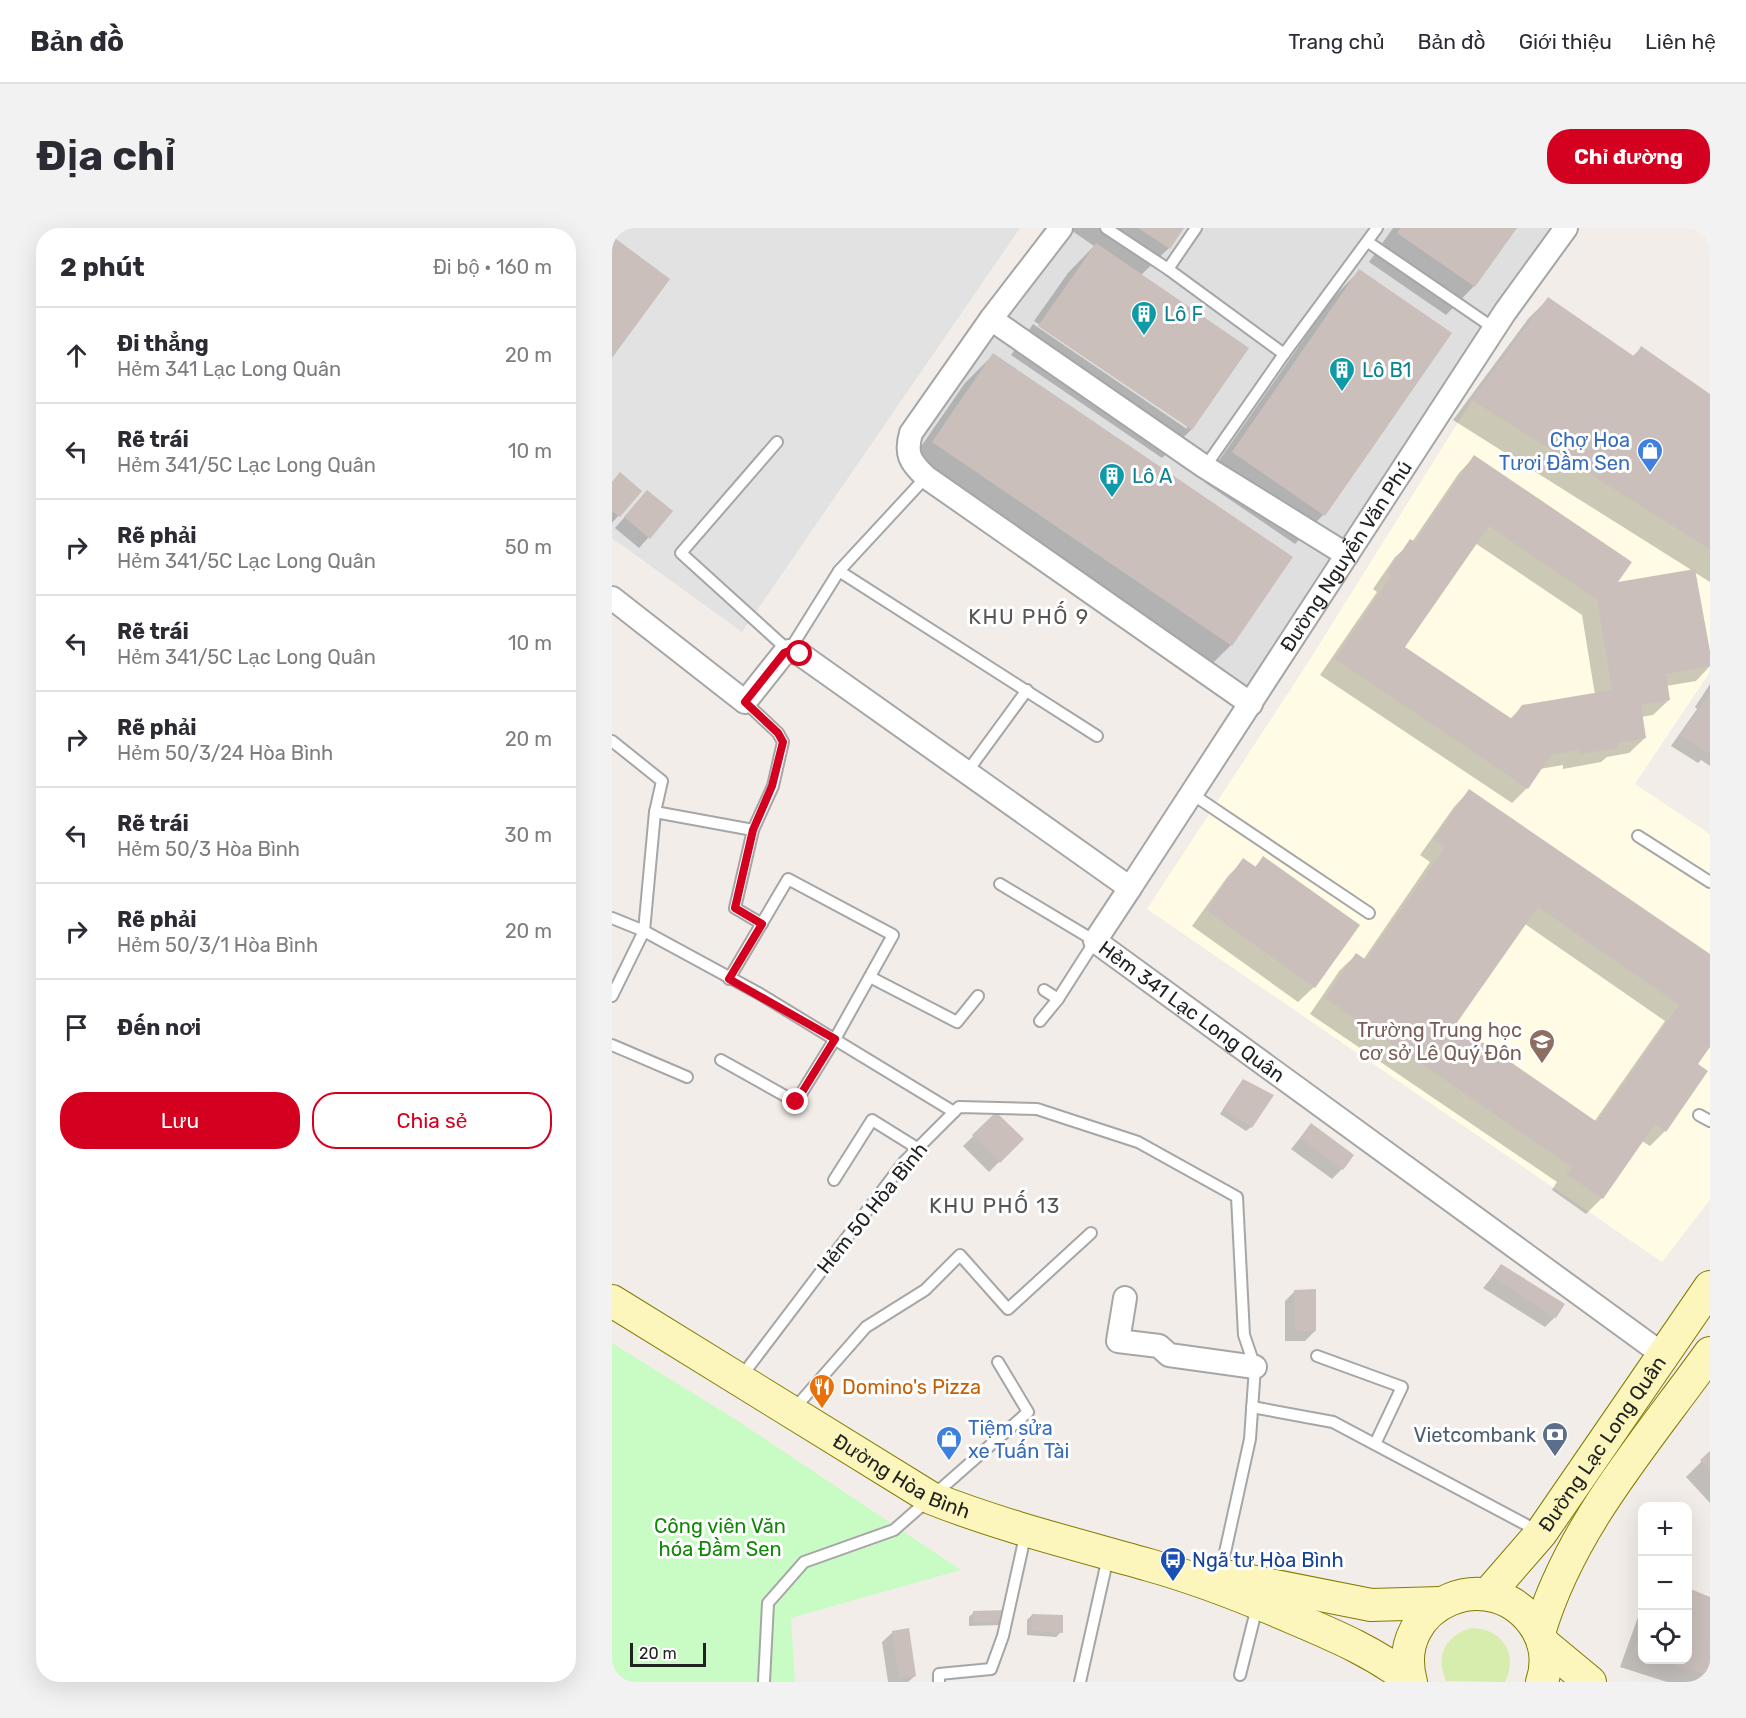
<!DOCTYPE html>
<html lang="vi">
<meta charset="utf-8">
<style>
body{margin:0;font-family:Rubik,sans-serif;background:#f2f2f3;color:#2b2b33}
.controls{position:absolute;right:18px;bottom:18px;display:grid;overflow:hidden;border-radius:12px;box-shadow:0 6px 24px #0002}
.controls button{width:54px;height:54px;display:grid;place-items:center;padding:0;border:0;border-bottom:2px solid #e1e1e2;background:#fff;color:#2b2b33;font:30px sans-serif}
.scale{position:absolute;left:18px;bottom:15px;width:76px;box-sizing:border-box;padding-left:6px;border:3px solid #222;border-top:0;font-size:16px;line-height:21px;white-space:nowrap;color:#222;-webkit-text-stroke:4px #fff;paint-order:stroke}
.stop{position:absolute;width:18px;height:18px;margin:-14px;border:4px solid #d30020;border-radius:50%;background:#fff}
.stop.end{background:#d30020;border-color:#fff;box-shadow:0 2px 6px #0008}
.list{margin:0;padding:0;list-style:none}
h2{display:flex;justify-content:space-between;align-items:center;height:78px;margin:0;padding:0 24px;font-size:26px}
h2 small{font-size:20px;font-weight:400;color:#7c7c81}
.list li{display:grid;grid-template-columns:39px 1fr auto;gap:18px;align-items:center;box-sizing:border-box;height:96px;padding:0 24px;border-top:2px solid #e1e1e2}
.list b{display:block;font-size:22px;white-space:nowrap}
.list p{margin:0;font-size:20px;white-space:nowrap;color:#7c7c81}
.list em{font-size:20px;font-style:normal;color:#7c7c81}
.actions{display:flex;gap:12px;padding:18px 24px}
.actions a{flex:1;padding:14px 0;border:2px solid #d30020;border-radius:24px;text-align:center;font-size:21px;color:#d30020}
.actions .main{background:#d30020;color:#fff}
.icon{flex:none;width:33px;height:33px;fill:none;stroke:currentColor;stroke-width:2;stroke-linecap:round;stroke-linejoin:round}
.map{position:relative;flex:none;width:1098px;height:1454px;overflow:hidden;border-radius:24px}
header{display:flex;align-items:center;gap:36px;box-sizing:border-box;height:84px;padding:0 30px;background:#fff;border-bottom:2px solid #e1e1e2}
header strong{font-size:28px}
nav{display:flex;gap:33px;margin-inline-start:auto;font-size:21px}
.intro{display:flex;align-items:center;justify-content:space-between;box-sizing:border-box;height:144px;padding:0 36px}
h1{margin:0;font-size:42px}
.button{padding:15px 27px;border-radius:24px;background:#d30020;color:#fff;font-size:21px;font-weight:700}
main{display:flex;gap:36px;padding:0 36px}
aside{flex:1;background:#fff;border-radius:24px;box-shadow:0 6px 24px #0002}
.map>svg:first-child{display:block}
</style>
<header>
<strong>Bản đồ</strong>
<nav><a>Trang chủ</a><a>Bản đồ</a><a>Giới thiệu</a><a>Liên hệ</a></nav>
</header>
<div class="intro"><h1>Địa chỉ</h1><a class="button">Chỉ đường</a></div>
<main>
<aside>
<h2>2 phút<small>Đi bộ · 160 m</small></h2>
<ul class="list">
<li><svg class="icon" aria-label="ahead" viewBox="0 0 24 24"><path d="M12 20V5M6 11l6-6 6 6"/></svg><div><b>Đi thẳng</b><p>Hẻm 341 Lạc Long Quân</p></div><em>20 m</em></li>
<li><svg class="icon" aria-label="left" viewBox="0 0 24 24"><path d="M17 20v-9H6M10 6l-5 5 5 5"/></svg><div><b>Rẽ trái</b><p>Hẻm 341/5C Lạc Long Quân</p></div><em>10 m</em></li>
<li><svg class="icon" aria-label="right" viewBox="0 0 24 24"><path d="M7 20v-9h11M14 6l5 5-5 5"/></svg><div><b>Rẽ phải</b><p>Hẻm 341/5C Lạc Long Quân</p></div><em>50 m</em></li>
<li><svg class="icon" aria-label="left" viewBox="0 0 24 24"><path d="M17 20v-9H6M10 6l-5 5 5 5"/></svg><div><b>Rẽ trái</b><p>Hẻm 341/5C Lạc Long Quân</p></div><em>10 m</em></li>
<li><svg class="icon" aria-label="right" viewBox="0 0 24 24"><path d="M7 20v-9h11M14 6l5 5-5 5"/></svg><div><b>Rẽ phải</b><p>Hẻm 50/3/24 Hòa Bình</p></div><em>20 m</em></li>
<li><svg class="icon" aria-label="left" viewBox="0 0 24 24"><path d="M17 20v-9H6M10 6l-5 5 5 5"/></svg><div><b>Rẽ trái</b><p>Hẻm 50/3 Hòa Bình</p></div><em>30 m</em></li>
<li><svg class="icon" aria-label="right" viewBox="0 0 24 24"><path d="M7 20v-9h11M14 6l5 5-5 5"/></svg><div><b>Rẽ phải</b><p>Hẻm 50/3/1 Hòa Bình</p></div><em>20 m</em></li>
<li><svg class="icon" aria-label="arrive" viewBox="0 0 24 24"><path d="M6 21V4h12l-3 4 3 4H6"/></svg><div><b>Đến nơi</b></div></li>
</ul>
<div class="actions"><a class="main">Lưu</a><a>Chia sẻ</a></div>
</aside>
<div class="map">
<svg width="1098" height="1454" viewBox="0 0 1098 1454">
<rect width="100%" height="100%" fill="#f2ede8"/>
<path fill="#e0dfdf" d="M432 0H944L636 466 314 241 297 201Z"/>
<path fill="#fffbe4" d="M860 172 1098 321V444L1023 556 1098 606V972L1050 1034 535 681 695 436Z"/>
<path fill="#d7edad" d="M859 1400C890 1400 907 1426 893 1454L834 1453C823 1428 833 1408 859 1400Z"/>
<path fill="#c9fcc5" d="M0 1115 126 1193 349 1342 179 1390 183 1454H0Z"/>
<path fill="#e2e2e2" d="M0 0H408L130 404 0 310Z"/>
<g fill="#0003" fill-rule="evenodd">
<path d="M570 0 557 20 529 47 635 120 579 202 550 230 399 127 421 96 575 201V197L422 93 456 45 482 18 456 0Z"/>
<path d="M781 0H903L862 58 834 87 757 34Z"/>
<path d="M747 43 838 105 711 287 683 316 592 254 719 72Z"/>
<path d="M936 71 1020 129 1029 120 1098 168V354L1082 344 1098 438 1084 453 1054 458 1057 472 1041 487 1029 489 1033 510 1017 525 995 529 989 534 951 541V537L928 541 915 560 900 575 708 447 765 364 761 361 783 329 800 314 847 245 862 229 1003 356 1081 343 841 192 916 91ZM863 315 970 387 983 467 911 478 898 491 791 419Z"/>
<path d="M381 127 619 417 590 446 292 243 353 155Z"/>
<path d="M0 254 28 263 0 295Z"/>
<path d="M35 264 59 284 27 320 3 300Z"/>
<path d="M1098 456V538L1089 532 1086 535 1059 518 1085 481 1083 479Z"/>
<path d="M857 563 1098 728V816L1084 836 1053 903 1038 918 1030 913 990 970 974 986 940 962 945 954 698 786 728 742 744 727 751 732 818 634 808 627 842 579ZM913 696 1053 793 982 894 841 797Z"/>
<path d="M651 630 702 759 686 774 580 698 616 648 632 632 642 640Z"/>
<path d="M627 857 639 899 634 903 608 886Z"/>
<path d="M384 886 410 911 377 944 351 918Z"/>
<path d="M699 897 730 941 720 951 679 921Z"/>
<path d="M889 1038 943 1089 933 1099 871 1060Z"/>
<path d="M683 1063 703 1103 693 1113H673V1073Z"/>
<path d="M1098 1225V1275L1074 1249Z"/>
<path d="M1076 1362 1098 1370V1454H1055L1008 1439 1030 1378V1432H1076Z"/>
<path d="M393 1383 388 1397 357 1398V1389L362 1384Z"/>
<path d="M420 1387 449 1404 444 1409 415 1407V1392Z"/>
<path d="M281 1404 303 1448 296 1454H276L270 1414Z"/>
</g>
<g fill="#cabfbb" fill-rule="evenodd">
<path d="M526 0H572L558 21Z"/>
<path d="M788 0H905L863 59 785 5Z"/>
<path d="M0 8 58 51 0 130Z"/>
<path d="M484 15 637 120 580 202 426 98Z"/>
<path d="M747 41 840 105 713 288 620 224Z"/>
<path d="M936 69 1023 129 1029 118 1098 166V321L860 172Z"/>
<path d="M381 125 681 329 620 418 320 214Z"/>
<path d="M862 227 1020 334 1006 354 1083 341 1098 423V438L1054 446 1058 472 1029 477 1034 510 1006 515V520L967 526 966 522 939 527 916 561 723 431 779 348 775 345 798 311 803 314ZM877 298 985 372 1000 462 910 477 900 491 793 419Z"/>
<path d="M8 244 30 263 8 289 0 283V254Z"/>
<path d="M35 262 61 283 38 311 12 289Z"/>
<path d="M1098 465V525L1097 526 1068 507Z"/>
<path d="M857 561 1098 726V819L1086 836 1096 843 1054 904 1043 896 991 971 954 946 960 939 713 770 744 725 754 732 833 619 822 611ZM926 679 1067 777 985 894 844 796Z"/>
<path d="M651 628 748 697 703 760 594 682 631 630 644 639Z"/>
<path d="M631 851 662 867 640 900 611 881Z"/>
<path d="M384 884 412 911 388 935 360 907Z"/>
<path d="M699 895 742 927 731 942 688 910Z"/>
<path d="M889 1036 953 1076 944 1090 880 1049Z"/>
<path d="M704 1061V1103H683L682 1062Z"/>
<path d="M1098 1223V1243L1088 1232Z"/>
<path d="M1076 1360 1098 1369V1448L1049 1432H1076Z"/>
<path d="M395 1382V1393L361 1394V1383Z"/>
<path d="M420 1386 451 1387V1405L419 1403Z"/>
<path d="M297 1400 304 1448 287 1450 280 1403Z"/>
<path d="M1030 1402V1426L1022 1423Z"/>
</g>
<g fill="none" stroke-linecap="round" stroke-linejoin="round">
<defs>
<g id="service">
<path d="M494 0 556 41 672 126"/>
<path d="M756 14 883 101"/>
<path d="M556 41 584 0"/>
<path d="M165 214 69 325 177 423 227 343 314 249"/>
<path d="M593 239 672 126 765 0"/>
<path d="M227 343 485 508"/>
<path d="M133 474 166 505 171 514 161 558 141 602 123 680 150 696"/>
<path d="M0 513 50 553 43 584 141 602"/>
<path d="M355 544 415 462"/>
<path d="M580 566 757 685"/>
<path d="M1026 608 1098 654"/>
<path d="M388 656 483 713 446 771 428 793"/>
<path d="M0 690 32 703 148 766 342 884"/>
<path d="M258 749 345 794 366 768"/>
<path d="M432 762 446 771"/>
<path d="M0 768 32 703 43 584"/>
<path d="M0 817 75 849"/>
<path d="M109 832 184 874 223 811 281 707 176 651 117 751"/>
<path d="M1087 887 1098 893"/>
<path d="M222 952 260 892 305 920"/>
<path d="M705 1128 790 1159 763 1216"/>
<path d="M129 1149 292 934 347 879 425 881 526 914 625 969 632 1107 643 1139 638 1211 608 1347"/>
<path d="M640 1179 721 1194 926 1303"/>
<path d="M182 1181 254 1099 313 1062 348 1027 396 1081 479 1005"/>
<path d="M628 1447 645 1379"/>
<path d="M152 1454 156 1375 192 1334 282 1302 416 1184 386 1134"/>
<path d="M327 1454V1446L379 1441 391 1408 414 1304"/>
<path d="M468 1454 496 1329"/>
</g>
<g id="minor">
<path d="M449 0 379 91 299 205C293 226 298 234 314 249L639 476"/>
<path d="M379 91 593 239 735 327"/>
<path id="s1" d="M0 370 133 474 172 425 177 423 188 426 518 660 483 713 1050 1126"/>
<path id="s2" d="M518 660 893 84 954 0"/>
<path d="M513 1070 506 1113 547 1118 557 1127 643 1139"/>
</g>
<g id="secondary">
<path id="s3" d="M0 1073 319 1270C390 1298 463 1316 537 1337 587 1351 638 1371 686 1392 726 1409 763 1425 798 1452"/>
<path d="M618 1349 759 1377 828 1375"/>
<path id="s4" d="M876 1366 929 1305 1098 1059"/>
<path d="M927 1405C958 1299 1035 1213 1098 1125"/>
<path d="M931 1415 978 1454"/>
<path d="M799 1454C777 1375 882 1331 925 1401 934 1417 936 1436 930 1454"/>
</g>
</defs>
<use href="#service" stroke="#a6a6a6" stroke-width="14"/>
<use href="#minor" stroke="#a6a6a6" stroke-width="26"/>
<use href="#secondary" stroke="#817c00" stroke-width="34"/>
<use href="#service" stroke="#fff" stroke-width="10"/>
<use href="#minor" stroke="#fff" stroke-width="22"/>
<use href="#secondary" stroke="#fcf6bc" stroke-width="32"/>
</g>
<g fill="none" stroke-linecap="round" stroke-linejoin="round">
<path stroke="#d30020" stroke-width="8" d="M184 874 223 811 117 751 150 696 123 680 141 602 160 558 171 514 166 505 133 474 172 425 177 423 188 426"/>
</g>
<defs>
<symbol id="building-pin" viewBox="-11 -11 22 30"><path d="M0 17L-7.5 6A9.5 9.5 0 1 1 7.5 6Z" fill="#0f9aa8" stroke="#fff"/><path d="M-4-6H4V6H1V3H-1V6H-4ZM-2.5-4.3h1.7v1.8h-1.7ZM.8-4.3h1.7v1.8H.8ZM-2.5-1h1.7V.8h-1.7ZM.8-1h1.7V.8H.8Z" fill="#fff"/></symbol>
<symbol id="shop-pin" viewBox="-11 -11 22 30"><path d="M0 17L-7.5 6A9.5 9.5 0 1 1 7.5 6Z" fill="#3f7fe0" stroke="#fff"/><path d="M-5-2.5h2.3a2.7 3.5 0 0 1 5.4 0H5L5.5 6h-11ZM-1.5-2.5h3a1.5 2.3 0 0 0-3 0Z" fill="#fff"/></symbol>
<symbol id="school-pin" viewBox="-11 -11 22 30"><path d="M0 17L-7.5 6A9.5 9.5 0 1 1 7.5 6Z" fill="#8d6e63" stroke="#fff"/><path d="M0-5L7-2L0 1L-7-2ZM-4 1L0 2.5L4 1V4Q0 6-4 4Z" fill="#fff"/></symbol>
<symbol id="restaurant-pin" viewBox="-11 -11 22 30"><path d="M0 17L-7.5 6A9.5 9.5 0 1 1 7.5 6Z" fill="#e8710a" stroke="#fff"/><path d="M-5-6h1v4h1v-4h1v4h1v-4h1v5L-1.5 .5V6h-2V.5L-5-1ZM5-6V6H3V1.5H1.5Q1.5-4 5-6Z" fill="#fff"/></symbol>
<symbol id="bank-pin" viewBox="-11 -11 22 30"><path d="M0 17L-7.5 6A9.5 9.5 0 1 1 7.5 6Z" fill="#5c6f8a" stroke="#fff"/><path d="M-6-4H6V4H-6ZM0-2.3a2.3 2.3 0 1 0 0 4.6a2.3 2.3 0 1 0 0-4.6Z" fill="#fff"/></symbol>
<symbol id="bus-pin" viewBox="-11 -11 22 30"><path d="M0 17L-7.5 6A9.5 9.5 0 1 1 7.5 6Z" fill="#1a4fb4" stroke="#fff"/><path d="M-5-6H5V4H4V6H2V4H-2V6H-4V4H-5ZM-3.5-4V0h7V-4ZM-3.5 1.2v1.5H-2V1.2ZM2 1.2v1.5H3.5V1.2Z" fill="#fff"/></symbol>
</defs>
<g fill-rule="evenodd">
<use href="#building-pin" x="517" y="71" width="30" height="40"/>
<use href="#building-pin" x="715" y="127" width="30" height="40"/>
<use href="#shop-pin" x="1023" y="208" width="30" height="40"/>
<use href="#building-pin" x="485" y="233" width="30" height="40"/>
<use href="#school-pin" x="915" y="799" width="30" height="40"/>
<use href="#restaurant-pin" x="195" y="1144" width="30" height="40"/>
<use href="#bank-pin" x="928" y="1192" width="30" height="40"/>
<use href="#shop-pin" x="322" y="1196" width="30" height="40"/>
<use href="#bus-pin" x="546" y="1317" width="30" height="40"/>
</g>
<g text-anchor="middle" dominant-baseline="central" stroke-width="6" stroke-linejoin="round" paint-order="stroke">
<g font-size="20" fill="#0d838f" stroke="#fff" text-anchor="start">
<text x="552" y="86">Lô F</text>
<text x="750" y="142">Lô B1</text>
<text x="520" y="248">Lô A</text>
</g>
<g font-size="20" fill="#366cbe" stroke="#fff" text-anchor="end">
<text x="1018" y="212">Chợ Hoa<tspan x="1018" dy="23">Tươi Đầm Sen</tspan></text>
<text x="356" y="1200" text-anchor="start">Tiệm sửa<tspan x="356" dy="23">xe Tuấn Tài</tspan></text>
</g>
<g font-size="20" fill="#222" stroke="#fff">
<text stroke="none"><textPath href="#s2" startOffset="396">Đường Nguyễn Văn Phú</textPath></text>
<text stroke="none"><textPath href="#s1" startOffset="836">Hẻm 341 Lạc Long Quân</textPath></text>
<text transform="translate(260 980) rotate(-51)">Hẻm 50 Hòa Bình</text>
<text stroke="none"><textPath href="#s4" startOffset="189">Đường Lạc Long Quân</textPath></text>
<text stroke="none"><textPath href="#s3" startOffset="339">Đường Hòa Bình</textPath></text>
</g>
<g font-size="20" fill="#785e54" stroke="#fff" text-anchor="end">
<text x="910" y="802">Trường Trung học<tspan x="910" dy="23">cơ sở Lê Quý Đôn</tspan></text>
</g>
<g font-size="20" fill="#c56008" stroke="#fff" text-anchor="start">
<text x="230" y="1159">Domino's Pizza</text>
</g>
<g font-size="20" fill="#4e5e75" stroke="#fff" text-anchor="end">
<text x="924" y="1207">Vietcombank</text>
</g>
<g font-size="20" fill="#108807" stroke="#fff">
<text x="108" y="1298">Công viên Văn<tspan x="108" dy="23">hóa Đầm Sen</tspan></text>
</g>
<g font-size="20" fill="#164399" stroke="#fff" text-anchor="start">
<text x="580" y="1332">Ngã tư Hòa Bình</text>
</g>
<g font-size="21" letter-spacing="1.5" fill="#555" stroke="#fff">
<text x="417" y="388">KHU PHỐ 9</text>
<text x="383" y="977">KHU PHỐ 13</text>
</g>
</g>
</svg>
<div class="controls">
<button>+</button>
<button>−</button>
<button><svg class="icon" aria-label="locate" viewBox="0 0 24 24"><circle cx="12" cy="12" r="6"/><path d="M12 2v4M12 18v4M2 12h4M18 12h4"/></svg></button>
</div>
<div class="scale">20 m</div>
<div class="stop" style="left:188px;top:426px"></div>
<div class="stop end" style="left:184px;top:874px"></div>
</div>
</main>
